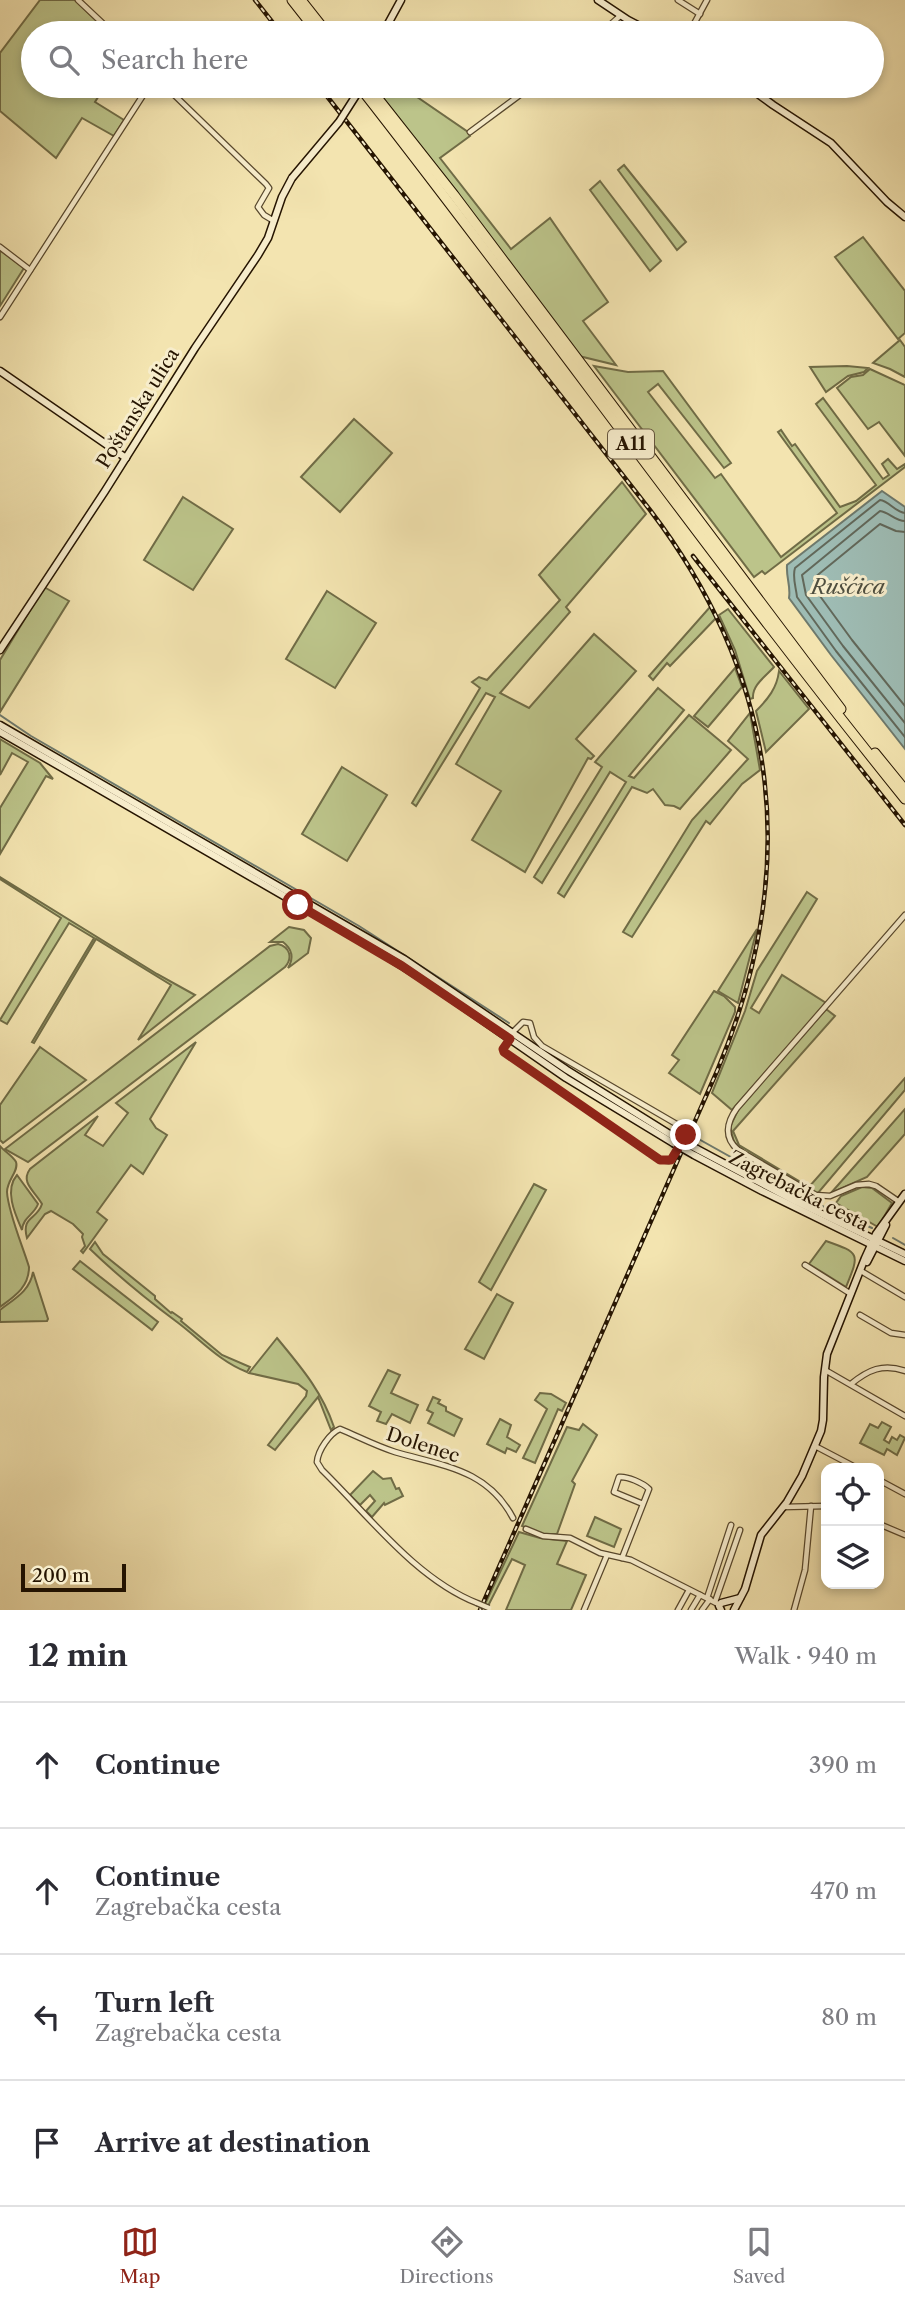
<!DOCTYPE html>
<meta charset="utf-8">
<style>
body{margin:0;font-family:"Libre Caslon Text",serif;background:#f7f7f7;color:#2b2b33}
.controls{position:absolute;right:21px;bottom:21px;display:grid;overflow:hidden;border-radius:14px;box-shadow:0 4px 10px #0003}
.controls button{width:63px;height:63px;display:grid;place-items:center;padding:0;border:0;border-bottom:2px solid #e1e1e2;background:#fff;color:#2b2b33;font:35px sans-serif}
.scale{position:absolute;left:21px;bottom:18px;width:105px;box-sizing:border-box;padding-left:7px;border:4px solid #251401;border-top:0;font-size:19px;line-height:24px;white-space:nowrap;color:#251401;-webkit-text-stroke:5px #f7edcc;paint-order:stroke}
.stop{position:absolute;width:21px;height:21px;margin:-16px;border:5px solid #8f2418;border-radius:50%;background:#fff}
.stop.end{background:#8f2418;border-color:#fff;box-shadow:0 2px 7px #0008}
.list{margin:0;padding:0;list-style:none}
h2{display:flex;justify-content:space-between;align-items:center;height:91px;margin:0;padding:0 28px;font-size:30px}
h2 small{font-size:23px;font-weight:400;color:#7c7c81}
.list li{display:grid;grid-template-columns:46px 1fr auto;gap:21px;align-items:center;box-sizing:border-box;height:126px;padding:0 28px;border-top:2px solid #e1e1e2}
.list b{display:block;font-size:26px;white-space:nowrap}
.list p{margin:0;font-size:23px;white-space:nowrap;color:#7c7c81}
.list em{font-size:23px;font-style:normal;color:#7c7c81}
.icon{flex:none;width:38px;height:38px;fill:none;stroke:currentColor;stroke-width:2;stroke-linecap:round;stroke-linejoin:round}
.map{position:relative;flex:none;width:905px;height:1610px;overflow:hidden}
.search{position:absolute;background:#fff;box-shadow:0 4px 10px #0003;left:21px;right:21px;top:21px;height:77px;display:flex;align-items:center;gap:18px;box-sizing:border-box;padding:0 24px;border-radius:38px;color:#7c7c81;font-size:26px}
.sheet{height:595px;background:#fff}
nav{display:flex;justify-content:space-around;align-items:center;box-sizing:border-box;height:98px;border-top:2px solid #e1e1e2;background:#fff;font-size:19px;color:#7c7c81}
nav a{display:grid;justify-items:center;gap:4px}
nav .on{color:#8f2418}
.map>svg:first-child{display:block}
</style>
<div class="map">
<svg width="905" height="1610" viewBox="0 0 905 1610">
<rect width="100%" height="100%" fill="#f3e4b0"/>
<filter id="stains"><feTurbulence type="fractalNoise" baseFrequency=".00286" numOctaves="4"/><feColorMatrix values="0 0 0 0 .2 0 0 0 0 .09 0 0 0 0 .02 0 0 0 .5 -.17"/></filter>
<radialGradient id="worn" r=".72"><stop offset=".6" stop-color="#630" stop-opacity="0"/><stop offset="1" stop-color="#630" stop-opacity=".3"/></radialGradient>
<g fill="#bcc48a" stroke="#706c46" stroke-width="2">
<path d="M40 0H75L109 33H33V86H105L95 102 124 120 114 136 82 118 56 158 0 111V53Z"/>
<path d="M374 86H401L468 132 470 136 440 158 511 249 550 218 608 302 583 321 616 365 579 356Z"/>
<path d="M624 165 686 242 677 250 618 170Z"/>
<path d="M600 181 661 261 650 271 590 190Z"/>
<path d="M863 237 905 291V333L898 339 835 257Z"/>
<path d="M0 250 24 268 0 306Z"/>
<path d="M900 340 905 347V377L890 369 873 363Z"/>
<path d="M594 366 628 372 663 371 731 463 724 468 658 384 648 392 715 478 721 474 781 557 837 513 778 432 781 430 792 446 795 444 840 507 856 501 876 485 816 404 823 398 883 479 889 475 882 464 888 459 897 469 905 464V467L765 574 762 571 754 577Z"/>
<path d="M847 366 868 368 864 372 848 376 826 392 810 367Z"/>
<path d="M870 369 905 385V456L879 422 868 429 837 388 851 377 863 375Z"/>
<path d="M354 419 392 453 340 512 301 477Z"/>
<path d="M622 482 646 514 566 607 570 612 500 693 529 708 594 634 636 671 576 739 594 756 591 759 588 758 525 872 472 840 501 791 456 764 495 697 486 693 416 806 412 803 480 688 472 682 479 677 487 680 560 600 539 575Z"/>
<path d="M183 497 233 529 193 590 144 560Z"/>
<path d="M44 587 69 601 0 712V660Z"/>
<path d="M327 591 376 623 335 688 286 659Z"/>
<path d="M710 607 716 618 670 666 667 663 653 680 649 676Z"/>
<path d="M728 609 774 667C766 676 752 685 753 698L750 699 735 650 719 615Z"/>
<path d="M735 668 742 687 708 727 694 716Z"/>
<path d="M779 671 809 709 766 752 756 711C768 699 777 688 779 671Z"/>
<path d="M658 688 684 710 629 776 634 778 689 715 731 750 680 809 674 806 665 805 653 789 647 793 632 787 564 897 558 893 626 782 610 772 542 883 534 877 602 767 595 762Z"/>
<path d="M750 713 760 770 742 784 710 824 706 821 632 937 623 932 692 820 748 759 728 741Z"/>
<path d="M0 739 40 763 53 779 46 776 0 854V808L28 762 12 753 0 775Z"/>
<path d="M342 767 387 795 347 861 302 834Z"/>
<path d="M0 877 157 974 195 995 138 1040 171 985 96 939 34 1043 32 1042 94 938 69 923 7 1024 0 1020 61 918 0 879Z"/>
<path d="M807 892 817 899 751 1008 759 1013 782 975 826 1003 732 1110 712 1093 745 1011 757 971Z"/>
<path d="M289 927 304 930 311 938 308 953 288 968C294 958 292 949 283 942H270Z"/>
<path d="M757 929 738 1003 718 991Z"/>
<path d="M278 944C290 947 293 958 285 967L28 1162 5 1149 270 946Z"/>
<path d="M714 991 724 996 735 1007V1012L700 1094 669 1073 679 1060 672 1055Z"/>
<path d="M826 1009 835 1016 733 1131 739 1145 809 1187 905 1078V1090L818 1193 744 1151 734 1142 730 1127 738 1110Z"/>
<path d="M196 1042 150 1119 156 1128 167 1135 143 1174 131 1165 97 1212 107 1220 83 1253 81 1251 85 1246 82 1237 83 1234 73 1224 51 1211 45 1214 27 1238C21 1216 37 1220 42 1204 35 1191 20 1183 30 1169L98 1116 85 1135 103 1146 128 1113 116 1103Z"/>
<path d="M40 1047 86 1080 3 1143 0 1140V1105Z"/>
<path d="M905 1109V1134L867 1177 831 1193Z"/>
<path d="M0 1146C4 1151 13 1156 16 1162 19 1171 7 1180 7 1192 8 1212 23 1247 29 1267 29 1287 15 1296 0 1307Z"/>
<path d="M17 1175 38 1204C34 1215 23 1217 22 1230 15 1214 4 1190 17 1175Z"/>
<path d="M534 1184 546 1190 491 1290 479 1282Z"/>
<path d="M862 1187 872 1188 892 1203 878 1227 836 1203 841 1196Z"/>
<path d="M826 1241C860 1253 860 1253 846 1287L809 1264Z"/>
<path d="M95 1242 103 1254 155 1296V1299L171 1313 172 1312 182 1319 181 1321 222 1355 250 1367 247 1372C219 1361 201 1340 177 1322 146 1299 118 1276 90 1249Z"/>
<path d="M80 1261 158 1322 152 1330 73 1269Z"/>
<path d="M33 1272 48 1319 47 1321 0 1322V1310C14 1299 30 1291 33 1272Z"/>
<path d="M497 1294 513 1303 484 1359 465 1349Z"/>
<path d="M277 1338C300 1366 322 1391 334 1427L331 1430 318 1397 275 1450 268 1445 306 1396 307 1391 298 1384 249 1373Z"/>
<path d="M388 1370 400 1375 391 1393 418 1405 410 1423 392 1414 386 1424 377 1421 381 1412 369 1406Z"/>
<path d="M540 1393 551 1394 566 1403 562 1411 558 1409 535 1463 523 1458 547 1409 535 1400Z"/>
<path d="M433 1397 440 1400 438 1403 446 1407V1411L462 1419 454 1436 428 1423 433 1413 427 1410Z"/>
<path d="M500 1419 511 1425 507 1437 520 1445 516 1452 507 1448 505 1453 487 1444Z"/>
<path d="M882 1422 891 1427 884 1440 889 1443 892 1437 897 1440 900 1435 905 1438 897 1455 887 1449 884 1455 860 1443 870 1424 878 1428Z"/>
<path d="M583 1424 597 1435 572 1481 575 1484 557 1534H541L522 1526 567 1427 579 1430Z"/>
<path d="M373 1471 383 1479 391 1478 396 1489 399 1488 403 1496 385 1505 384 1503 372 1517 366 1511 375 1501 370 1495 360 1505 350 1495Z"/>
<path d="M595 1517 621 1529 614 1547 587 1536Z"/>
<path d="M519 1532 540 1538 567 1541 557 1564 586 1575 571 1610H506L525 1565 512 1559 488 1606 485 1604Z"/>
</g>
<path fill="#9ebcb4" stroke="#6e796c" stroke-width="2" d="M882 491 905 507V749L831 655 789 598C791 586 786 578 787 565Z"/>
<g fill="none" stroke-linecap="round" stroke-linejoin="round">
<g stroke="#62685a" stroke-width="2">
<path d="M905 513C895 512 889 501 880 500L795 568C792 577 796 587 797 597L836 651 905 737"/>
<path d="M905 521C895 521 889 512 880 511L802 575 806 595 843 646 905 723"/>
<path d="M905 532 896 531 880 524 814 578 817 592 852 640 905 706"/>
</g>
<g stroke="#6e796c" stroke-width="2">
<path d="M0 715 31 736 359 926 509 1023"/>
<path d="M695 1137 804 1198 872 1228"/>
<path d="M893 1238 905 1245"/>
</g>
<defs>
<g id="street">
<path d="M78 0 113 33"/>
<path d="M678 0 700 14"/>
<path d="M601 33 620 16"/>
<path d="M689 33 707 0"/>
<path d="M165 86 266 184 269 188 258 207 264 215 274 221"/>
<path d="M470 132 532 86"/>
<path d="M0 247 30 270"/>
<path d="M0 317 149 86"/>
<path d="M510 1039 503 1049 504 1052 660 1160 669 1161C677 1155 687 1140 685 1129L542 1046 534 1037 530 1023 523 1022 512 1033"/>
<path d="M898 1201 876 1186 869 1184 856 1185 830 1196 815 1195 738 1150C724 1138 726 1123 737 1108L905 915"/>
<path d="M805 1265 851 1294"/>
<path d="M861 1271 905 1297"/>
<path d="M860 1315 891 1333 905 1335"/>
<path d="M825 1370 905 1416"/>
<path d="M851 1384C868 1370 883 1363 905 1371"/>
<path d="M815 1446 857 1468"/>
<path d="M879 1480 905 1494"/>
<path d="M783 1507 826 1506"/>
<path d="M879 1524 905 1535"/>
<path d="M526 1529 543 1536 570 1538 600 1553 631 1560 720 1605"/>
<path d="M622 1558 649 1489C643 1483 627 1476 619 1477L614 1492 643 1504"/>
<path d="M707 1598 731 1525"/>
<path d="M715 1602 740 1530"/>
<path d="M477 1603C416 1579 369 1516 322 1470L317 1462C318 1450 330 1433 340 1429 359 1437 376 1446 395 1452 443 1466 487 1469 513 1518"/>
<path d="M584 1610 607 1555"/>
<path d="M678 1610 689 1590"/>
<path d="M691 1610 700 1595"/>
<path d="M702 1610 710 1599"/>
<path d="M794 1610 805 1570 811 1506"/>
</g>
<g id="secondary">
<path d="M598 0 628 20 653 33"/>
<path d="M383 33 401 0"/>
<path d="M747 86 773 105 831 143 887 202 905 217"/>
<path d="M0 371 126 458"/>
<path d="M0 650 105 491 195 348 258 255 268 238 282 197 292 178"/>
<path d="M0 725 404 959 567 1070 676 1138"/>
<path d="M0 732 372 947 429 983 566 1078 673 1143"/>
<path d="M697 1149 795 1201 905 1254"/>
<path d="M694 1155 762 1191 905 1261"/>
<path d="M867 1262 886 1225"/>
<path d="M721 1610 719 1606 721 1603 740 1598"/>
<path d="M734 1610 745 1589 761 1535 787 1502 802 1476 821 1431 823 1420 824 1377 827 1354 865 1258 876 1234 905 1194"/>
</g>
<g id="highway">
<path d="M292 0 318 33"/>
<path d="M301 0 327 33"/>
<path d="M359 86C544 322 717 566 905 799"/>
<path d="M368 86 454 195 841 709"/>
<path d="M875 753 905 790"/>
</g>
</defs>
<use href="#street" stroke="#58482d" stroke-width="7"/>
<use href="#secondary" stroke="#251401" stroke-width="9"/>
<use href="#highway" stroke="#251401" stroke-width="11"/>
<use href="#street" stroke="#f7edcc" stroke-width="4.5"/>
<use href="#secondary" stroke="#f7edcc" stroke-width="6"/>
<use href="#highway" stroke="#f3e4b0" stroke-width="9"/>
<defs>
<g id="rail">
<path d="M255 0 281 33"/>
<path d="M319 86 650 510C782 683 801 872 717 1071L480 1610"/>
<path d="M693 556 905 825"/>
</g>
</defs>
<use href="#rail" stroke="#251401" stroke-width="4.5"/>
<use href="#rail" stroke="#f7edcc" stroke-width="2" stroke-dasharray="5" stroke-linecap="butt"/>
<defs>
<path id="street-bridge" d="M477 1603 489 1608"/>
<g id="secondary-bridge">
<path d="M292 178 339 122 362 86"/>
<path d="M676 1138 697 1149"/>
<path d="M673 1143 694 1155"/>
</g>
</defs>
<use href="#street-bridge" stroke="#58482d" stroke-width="7" stroke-linecap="butt"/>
<use href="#secondary-bridge" stroke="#251401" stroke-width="9" stroke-linecap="butt"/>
<use href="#street-bridge" stroke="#f7edcc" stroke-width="4.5"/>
<use href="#secondary-bridge" stroke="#f7edcc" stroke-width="6"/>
</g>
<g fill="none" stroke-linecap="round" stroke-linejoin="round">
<path stroke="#8f2418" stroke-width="9" d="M298 905 402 966 510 1039 503 1049 504 1052 660 1160H671L686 1135"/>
</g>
<g text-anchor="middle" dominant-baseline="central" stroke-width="6" stroke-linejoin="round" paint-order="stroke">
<rect fill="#f7edcc" stroke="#64553e" stroke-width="2" x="608" y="429.5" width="46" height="29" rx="5"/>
<g font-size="18" font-weight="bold" fill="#251401">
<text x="631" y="444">A11</text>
</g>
<g font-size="19" fill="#251401" stroke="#f7edcc">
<text transform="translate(138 408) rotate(-58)">Poštanska ulica</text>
<text transform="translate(799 1191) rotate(27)">Zagrebačka cesta</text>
<text transform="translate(423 1445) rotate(18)">Dolenec</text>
</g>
<g font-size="21" font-style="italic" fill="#4f4f40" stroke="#f7edcc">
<text x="848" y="586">Rušćica</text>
</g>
</g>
<rect width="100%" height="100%" filter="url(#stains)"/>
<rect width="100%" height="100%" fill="url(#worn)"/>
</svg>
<div class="controls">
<button><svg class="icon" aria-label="locate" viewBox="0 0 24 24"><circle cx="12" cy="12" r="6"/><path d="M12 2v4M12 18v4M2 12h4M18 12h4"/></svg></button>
<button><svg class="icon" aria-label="layers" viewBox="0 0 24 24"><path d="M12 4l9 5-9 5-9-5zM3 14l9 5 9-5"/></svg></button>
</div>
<div class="scale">200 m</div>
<div class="stop" style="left:298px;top:905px"></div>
<div class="stop end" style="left:686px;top:1135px"></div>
<div class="search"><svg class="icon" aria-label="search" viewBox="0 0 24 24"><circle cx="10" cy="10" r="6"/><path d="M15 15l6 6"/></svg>Search here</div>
</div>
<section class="sheet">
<h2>12 min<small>Walk · 940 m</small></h2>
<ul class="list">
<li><svg class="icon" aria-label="ahead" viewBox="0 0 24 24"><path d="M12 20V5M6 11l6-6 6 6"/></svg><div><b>Continue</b></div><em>390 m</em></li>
<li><svg class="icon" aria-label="ahead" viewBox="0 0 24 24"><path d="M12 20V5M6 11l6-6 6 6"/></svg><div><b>Continue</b><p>Zagrebačka cesta</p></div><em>470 m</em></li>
<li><svg class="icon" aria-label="left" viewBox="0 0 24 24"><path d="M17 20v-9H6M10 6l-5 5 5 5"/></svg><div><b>Turn left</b><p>Zagrebačka cesta</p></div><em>80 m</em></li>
<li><svg class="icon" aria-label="arrive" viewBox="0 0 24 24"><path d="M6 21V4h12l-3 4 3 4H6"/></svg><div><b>Arrive at destination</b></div></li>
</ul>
</section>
<nav>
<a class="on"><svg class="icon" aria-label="map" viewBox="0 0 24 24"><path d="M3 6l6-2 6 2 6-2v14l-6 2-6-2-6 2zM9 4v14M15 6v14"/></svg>Map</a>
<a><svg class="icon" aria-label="directions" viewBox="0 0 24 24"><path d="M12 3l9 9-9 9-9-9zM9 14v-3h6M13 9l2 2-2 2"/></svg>Directions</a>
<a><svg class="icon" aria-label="saved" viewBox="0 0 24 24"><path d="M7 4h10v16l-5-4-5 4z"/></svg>Saved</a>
</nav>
